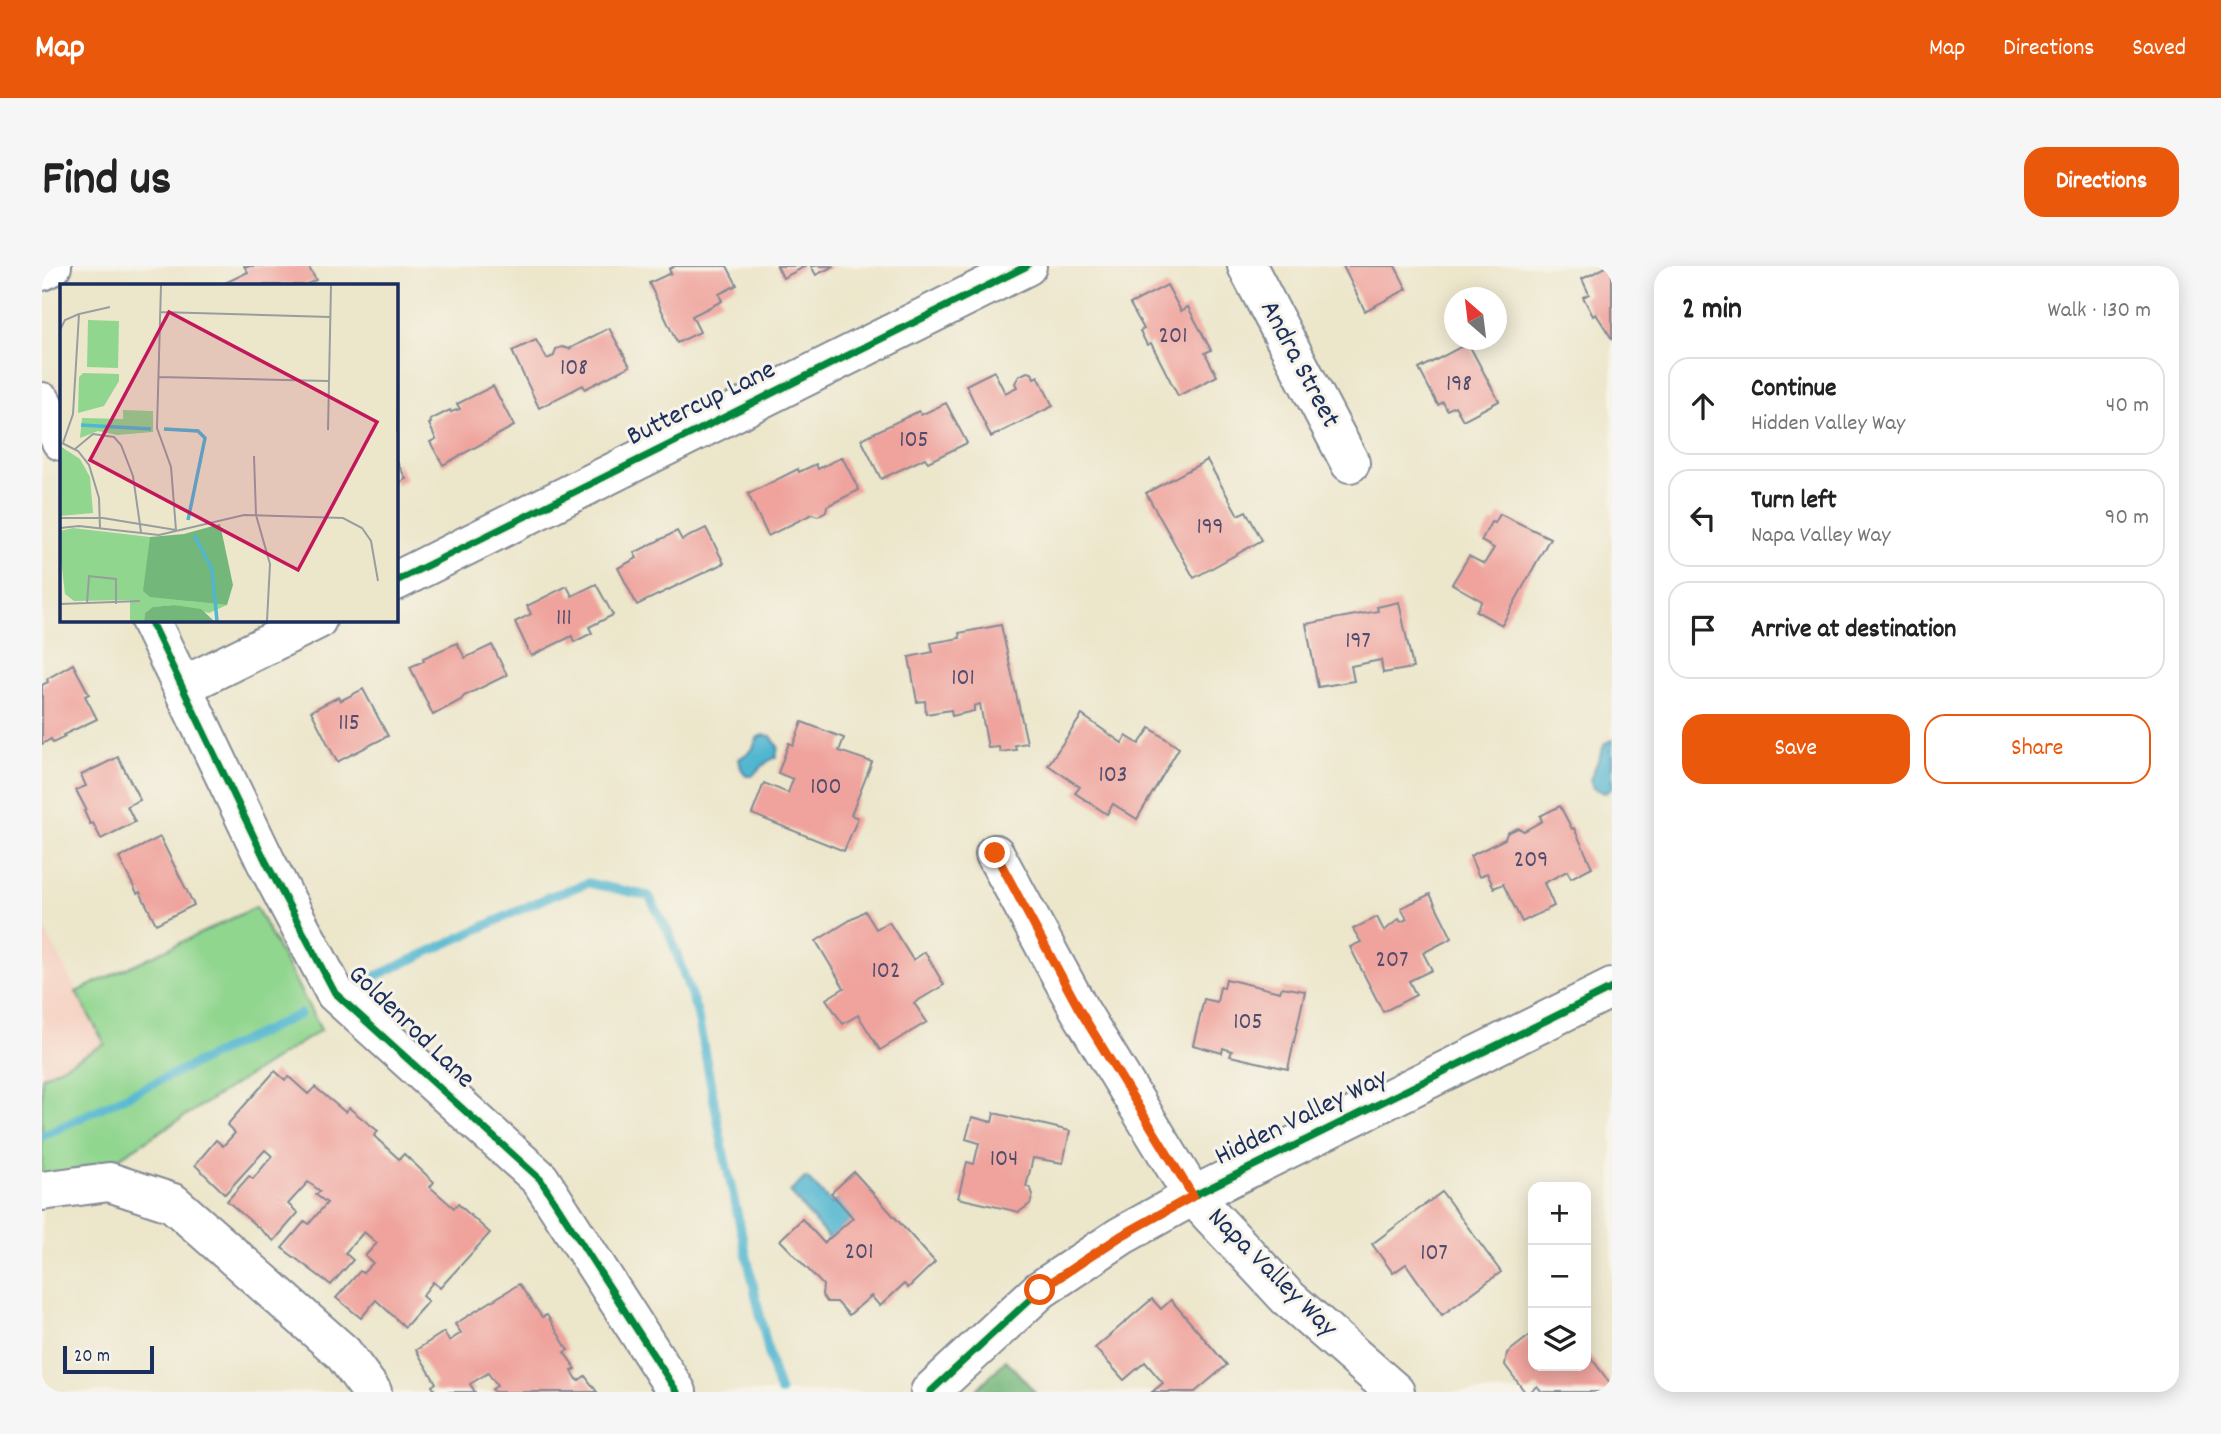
<!DOCTYPE html>
<meta charset="utf-8">
<style>
body{margin:0;font-family:Dekko,sans-serif;background:#f6f6f6;color:#222}
.controls{position:absolute;right:21px;bottom:21px;display:grid;overflow:hidden;border-radius:14px;box-shadow:0 4px 18px #0003}
.controls button{width:63px;height:63px;display:grid;place-items:center;padding:0;border:0;border-bottom:2px solid #e0e0e0;background:#fff;color:#222;font:35px sans-serif}
.compass{position:absolute;left:1402px;top:21px;width:63px;height:63px;border-radius:50%;background:#fff;box-shadow:0 4px 18px #0003;rotate:332deg}
.scale{position:absolute;left:21px;bottom:18px;width:91px;box-sizing:border-box;padding-left:7px;border:4px solid #1b2f5e;border-top:0;font-size:19px;line-height:24px;white-space:nowrap;color:#1b2f5e;-webkit-text-stroke:5px #f7f3e8;paint-order:stroke}
.stop{position:absolute;width:21px;height:21px;margin:-16px;border:5px solid #ea580c;border-radius:50%;background:#fff}
.stop.end{background:#ea580c;border-color:#fff;box-shadow:0 2px 7px #0008}
.list{margin:0;padding:0;list-style:none}
h2{display:flex;justify-content:space-between;align-items:center;height:91px;margin:0;padding:0 28px;font-size:30px}
h2 small{font-size:23px;font-weight:400;color:#767676}
.list li{display:grid;grid-template-columns:46px 1fr auto;gap:21px;align-items:center;box-sizing:border-box;height:98px;margin:0 14px 14px;padding:0 14px;border:2px solid #e0e0e0;border-radius:21px}
.list b{display:block;font-size:26px;white-space:nowrap}
.list p{margin:0;font-size:23px;white-space:nowrap;color:#767676}
.list em{font-size:23px;font-style:normal;color:#767676}
.actions{display:flex;gap:14px;padding:21px 28px}
.actions a{flex:1;padding:16px 0;border:2px solid #ea580c;border-radius:21px;text-align:center;font-size:24px;color:#ea580c}
.actions .main{background:#ea580c;color:#fff}
.icon{flex:none;width:38px;height:38px;fill:none;stroke:currentColor;stroke-width:2;stroke-linecap:round;stroke-linejoin:round}
.map{position:relative;flex:none;width:1570px;height:1126px;overflow:hidden;border-radius:21px}
header{display:flex;align-items:center;gap:42px;box-sizing:border-box;height:98px;padding:0 35px;background:#ea580c;color:#fff}
header strong{font-size:33px}
nav{display:flex;gap:38px;margin-inline-start:auto;font-size:24px}
.intro{display:flex;align-items:center;justify-content:space-between;box-sizing:border-box;height:168px;padding:0 42px}
h1{margin:0;font-size:49px}
.button{padding:18px 32px;border-radius:21px;background:#ea580c;color:#fff;font-size:24px;font-weight:700}
main{display:flex;gap:42px;padding:0 42px}
aside{flex:1;background:#fff;border-radius:21px;box-shadow:0 4px 18px #0003}
.map>svg:first-child{display:block}
</style>
<header>
<strong>Map</strong>
<nav><a>Map</a><a>Directions</a><a>Saved</a></nav>
</header>
<div class="intro"><h1>Find us</h1><a class="button">Directions</a></div>
<main>
<div class="map">
<svg width="1570" height="1126" viewBox="0 0 1570 1126">
<rect width="100%" height="100%" fill="#f7f3e8"/>
<filter id="ink" filterUnits="userSpaceOnUse"><feTurbulence type="fractalNoise" baseFrequency=".0143" numOctaves="2"/><feDisplacementMap in="SourceGraphic" scale="14" xChannelSelector="R" yChannelSelector="G"/><feConvolveMatrix kernelMatrix="1 2 1 2 8 2 1 2 1" color-interpolation-filters="sRGB"/></filter>
<filter id="wash" filterUnits="userSpaceOnUse"><feTurbulence type="fractalNoise" baseFrequency=".00686" numOctaves="4" result="noise"/><feDisplacementMap in="SourceGraphic" scale="28" xChannelSelector="R" yChannelSelector="G"/><feGaussianBlur stdDeviation="1.57" result="paint"/><feColorMatrix in="noise" values="0 0 0 0 0 0 0 0 0 0 0 0 0 0 0 0 0 1.4 0 .05"/><feComposite in="paint" operator="in"/></filter>
<g filter="url(#wash)">
<rect width="100%" height="100%" fill="#ece6cb"/>
<path fill="#f5d2c3" d="M0 658 63 779 0 811Z"/>
<path fill="#91d68f" stroke="#568276" stroke-width="2" d="M214 641 279 764 78 891 0 913V811L63 778 34 726Z"/>
<path fill="#74b77a" stroke="#48736c" stroke-width="2" d="M964 1094 993 1126H932Z"/>
<g fill="#51b6d0" stroke="#367297" stroke-width="2">
<path d="M721 469 729 470 736 481 734 491 725 496 710 510H704L699 502 697 493 710 484 716 471Z"/>
<path d="M1570 474V522L1563 527 1551 522 1548 514 1563 477Z"/>
<path d="M763 912 766 913 790 938 798 932 814 950 787 973 748 926Z"/>
</g>
<g fill="none" stroke-linecap="round" stroke-linejoin="round">
<g stroke="#51b6d0" stroke-width="9">
<path d="M334 710 506 631 546 617 607 630 628 669 655 746 683 893 730 1102 738 1126"/>
<path d="M0 870 258 748"/>
</g>
</g>
<g id="blocks">
<g fill="#efa39c">
<path d="M202 0H266L274 14 263 19H179L206 6Z"/>
<path d="M633 0H685L695 19 677 28 680 35 650 50 658 66 635 77 607 17 629 7 627 3Z"/>
<path d="M735 0H764L741 12Z"/>
<path d="M769 0H792L774 9Z"/>
<path d="M1301 0H1353L1365 23 1323 45Z"/>
<path d="M1566 0H1570V73L1554 48 1551 50 1541 31 1547 28 1540 13Z"/>
<path d="M1125 19 1139 45 1146 41 1169 84 1163 87 1175 110 1136 130 1109 77 1105 79 1098 65 1102 63 1088 38Z"/>
<path d="M567 62 588 100 543 123 541 119 497 142 470 85 494 74 505 93 512 90 514 83 520 81 527 83Z"/>
<path d="M1426 77 1457 135 1421 154 1413 140 1405 144 1401 136 1396 139 1377 103Z"/>
<path d="M952 105 963 127 975 121 973 117 977 110 985 106 990 107 992 112 996 110 1011 140 949 171 924 119Z"/>
<path d="M451 120 472 160 401 199 388 176 394 173 387 158 389 157 388 154 408 144 409 146 418 143 415 138Z"/>
<path d="M904 137 925 177 886 196 883 192 839 213 819 173 877 145 879 149Z"/>
<path d="M800 191 817 224 785 240 784 245 776 250 770 248 726 270 706 228 756 203 757 206 774 198 776 203Z"/>
<path d="M354 194 364 213 354 219Z"/>
<path d="M1165 194 1196 249 1204 245 1220 274 1152 312 1104 227Z"/>
<path d="M1458 248 1508 272 1460 359 1434 345 1440 335 1410 318 1427 290 1442 298 1452 282 1439 275 1449 256 1453 257Z"/>
<path d="M664 262 682 297 595 339 576 302 595 292 592 287 635 265 640 274Z"/>
<path d="M554 318 571 349 547 361 550 367 532 376 530 370 489 390 473 356 489 348 485 340 525 320 530 330Z"/>
<path d="M1357 336 1371 402 1341 407 1339 394 1309 400 1312 415 1276 421 1264 358 1336 345 1335 341Z"/>
<path d="M959 359 985 477 973 479 974 484 958 486 957 481 946 482 938 438 932 440V445L910 450 909 444 884 448 883 435 875 436 867 391 891 386 889 377 918 372 917 367Z"/>
<path d="M415 377 423 392 450 379 465 409 422 430 419 434 391 449 368 401 382 395 381 392Z"/>
<path d="M31 398 47 428 43 430 55 453 21 469 23 471 11 477 9 473 0 478V419L6 416 5 413Z"/>
<path d="M321 423 346 470 295 496 269 445 296 431 298 435Z"/>
<path d="M1040 449 1080 477 1084 470 1097 478 1108 462 1137 482 1095 553 1071 538 1065 548 1033 527 1038 521 1006 499Z"/>
<path d="M760 456 802 472 797 485 830 496 809 549 816 552 802 585 710 548 722 517 746 527 751 513 736 507 747 477 751 479Z"/>
<path d="M76 491 98 534 85 540 93 556 59 573 51 557 48 558 42 545 44 543 34 524 44 520 39 509Z"/>
<path d="M1518 540 1530 563 1532 562 1550 601 1529 612 1525 605 1502 617 1512 640 1480 656 1461 618 1452 622 1445 607 1437 611 1428 590 1463 573 1465 567 1476 562 1482 565 1500 555 1498 550Z"/>
<path d="M118 571 152 639 114 658 98 626 95 627 77 592Z"/>
<path d="M1388 628 1410 672 1381 687 1390 704 1367 715 1374 729 1341 746 1308 681 1319 676 1311 663 1335 651 1342 665 1357 653 1359 656 1365 653 1359 642Z"/>
<path d="M823 645 834 663 847 656 871 694 883 686 902 719 872 737 885 756 838 784 816 749 801 758 784 733 802 722 774 675Z"/>
<path d="M1184 713 1238 726 1240 721 1263 725 1246 803 1188 790 1190 785 1181 782 1180 787 1151 779 1162 733 1175 736 1178 721 1182 722Z"/>
<path d="M233 805 243 814 247 811 266 828 273 821 303 846 307 842 336 865 332 870 357 893 362 888 392 916 388 921 412 942 416 938 448 967 398 1022 391 1016 380 1030 386 1035 363 1061 334 1034 319 1052 294 1032 318 1005 321 1007 331 997 323 990 335 977 322 966 303 987 311 994 289 1019 240 982 263 955 267 958 285 937 274 929 278 925 266 916 246 938 256 947 232 975 185 935 207 910 211 913 230 890 223 884 183 928 153 899 174 874 181 880 193 867 185 859Z"/>
<path d="M952 847 1028 865 1021 897 991 892 984 921H987L991 928 988 938 977 946 916 932 925 896 932 898 937 877 924 873 930 851 950 856Z"/>
<path d="M812 906 893 996 866 1022 862 1018 838 1040 829 1030 807 1049 795 1036H785L780 1029 781 1019 738 974 760 953 782 977 811 952 789 927Z"/>
<path d="M1400 926 1459 1006 1400 1049 1364 998 1351 1007 1330 978Z"/>
<path d="M477 1018 500 1051 505 1049 526 1084 522 1086 534 1103 530 1105 536 1115 543 1110 555 1126H452L450 1123 455 1120 446 1107 428 1118 433 1126H394L390 1120 394 1117 374 1084 402 1066 407 1075 419 1067 413 1058Z"/>
<path d="M1110 1033 1119 1043 1129 1034 1185 1099 1153 1126H1110L1121 1117 1103 1096 1082 1114 1053 1082Z"/>
<path d="M1491 1067V1100H1544V1085L1570 1120 1562 1126H1500L1495 1120 1488 1126H1483L1463 1099 1465 1087Z"/>
</g>
</g>
</g>
<g filter="url(#ink)">
<use href="#blocks" fill-opacity="0" stroke="#848a94" stroke-width="2"/>
<g fill="none" stroke-linecap="round" stroke-linejoin="round">
<defs>
<g id="minor">
<path d="M1205 0 1308 197"/>
<path d="M0 5 10 0"/>
<path d="M0 136 19 175"/>
<path d="M354 315 985 0"/>
<path d="M108 354 224 596 293 727 498 913 635 1126"/>
<path d="M141 420 275 354"/>
<path d="M953 588 1037 743 1151 930 1245 1031 1353 1126"/>
<path d="M0 925 67 916 131 937 301 1087 330 1126"/>
<path d="M888 1126 998 1024 1079 970 1151 930 1570 722"/>
</g>
</defs>
<use href="#minor" stroke="#848a94" stroke-width="42"/>
<use href="#minor" stroke="#fff" stroke-width="38"/>
<defs>
<g id="cycleway">
<path d="M354 315 985 0"/>
<path d="M108 354 224 596 293 727 498 913 635 1126"/>
<path d="M888 1126 998 1024 1079 970 1151 930 1570 722"/>
</g>
</defs>
<use href="#cycleway" stroke="#f7f3e8" stroke-width="11"/>
<use href="#cycleway" stroke="#00873e" stroke-width="7"/>
</g>
</g>
<g fill="none" stroke-linecap="round" stroke-linejoin="round" filter="url(#ink)">
<path stroke="#ea580c" stroke-width="9" d="M953 587 1037 743 1151 930 1079 970 998 1024"/>
</g>
<g text-anchor="middle" dominant-baseline="central" stroke-width="6" stroke-linejoin="round" paint-order="stroke">
<g font-size="24" fill="#504c6e">
<text x="1131" y="71">201</text>
<text x="532" y="103">108</text>
<text x="1417" y="119">198</text>
<text x="872" y="175">105</text>
<text x="1168" y="262">199</text>
<text x="522" y="353">111</text>
<text x="1316" y="376">197</text>
<text x="921" y="413">101</text>
<text x="307" y="458">115</text>
<text x="1071" y="510">103</text>
<text x="784" y="522">100</text>
<text x="1489" y="595">209</text>
<text x="1350" y="695">207</text>
<text x="844" y="706">102</text>
<text x="1206" y="757">105</text>
<text x="962" y="894">104</text>
<text x="817" y="987">201</text>
<text x="1392" y="988">107</text>
</g>
<g font-size="28" fill="#1b2f5e" stroke="#f7f3e8">
<text transform="translate(1256 99) rotate(62)">Andra Street</text>
<text transform="translate(660 139) rotate(-26)">Buttercup Lane</text>
<text transform="translate(368 762) rotate(44)">Goldenrod Lane</text>
<text transform="translate(1260 853) rotate(-26)">Hidden Valley Way</text>
<text transform="translate(1229 1008) rotate(45)">Napa Valley Way</text>
</g>
</g>
<g transform="translate(18 18)">
<rect width="338" height="338" fill="#ece6cb"/>
<path d="M28 36 59 37 58 84 27 83ZM23 89 59 90V97L44 122 18 129 19 93ZM63 126 93 127V148L57 151 38 147 20 154 22 134 63 135ZM0 162 20 175 30 193 33 229 0 232ZM13 244 90 253 129 317 167 321 149 329 114 321 94 323 85 329 84 337H70V316L14 317 5 310 0 267V247Z" fill="#91d68f"/>
<path d="M160 240 173 301 167 321 90 313 83 307 90 253 124 250ZM114 321 141 325 154 337H84L85 329 93 323Z" fill="#74b77a"/>
<path fill="none" stroke="#51b6d0" stroke-width="3.5" d="M21 141 91 145M104 145 138 147 145 154 128 236M134 251 152 285 157 337"/>
<path fill="none" stroke="#989d9f" stroke-width="2" d="M101 1 97 144 111 183 116 246M100 28 270 33M0 46 5 36 19 30M99 93 268 97M268 146 271 1M337 148 338 90M2 159 18 167 29 181 39 214 40 244M3 159 13 130 19 30 50 23M15 165 33 150 54 153 61 161 73 192 81 248M194 172 196 231 210 280 207 337M0 234H43L116 246M0 244 19 242 99 251 184 231 283 234 302 244 311 257 318 297M0 314V337M0 320 80 317M27 320 29 292 56 295V320"/>
<path fill="#c2185b" fill-opacity="0.15" stroke="#c2185b" stroke-width="3.5" d="M109 28 317 138 238 286 30 176Z"/>
<rect width="338" height="338" fill="none" stroke="#1b2f5e" stroke-width="3.5"/>
</g>
</svg>
<div class="controls">
<button>+</button>
<button>−</button>
<button><svg class="icon" aria-label="layers" viewBox="0 0 24 24"><path d="M12 4l9 5-9 5-9-5zM3 14l9 5 9-5"/></svg></button>
</div>
<svg class="compass" viewBox="-18 -18 36 36"><path d="M0-13l5 13h-10z" fill="#e53935"/><path d="M0 13l5-13h-10z" fill="#767676"/></svg>
<div class="scale">20 m</div>
<div class="stop" style="left:998px;top:1024px"></div>
<div class="stop end" style="left:953px;top:587px"></div>
</div>
<aside>
<h2>2 min<small>Walk · 130 m</small></h2>
<ul class="list">
<li><svg class="icon" aria-label="ahead" viewBox="0 0 24 24"><path d="M12 20V5M6 11l6-6 6 6"/></svg><div><b>Continue</b><p>Hidden Valley Way</p></div><em>40 m</em></li>
<li><svg class="icon" aria-label="left" viewBox="0 0 24 24"><path d="M17 20v-9H6M10 6l-5 5 5 5"/></svg><div><b>Turn left</b><p>Napa Valley Way</p></div><em>90 m</em></li>
<li><svg class="icon" aria-label="arrive" viewBox="0 0 24 24"><path d="M6 21V4h12l-3 4 3 4H6"/></svg><div><b>Arrive at destination</b></div></li>
</ul>
<div class="actions"><a class="main">Save</a><a>Share</a></div>
</aside>
</main>
